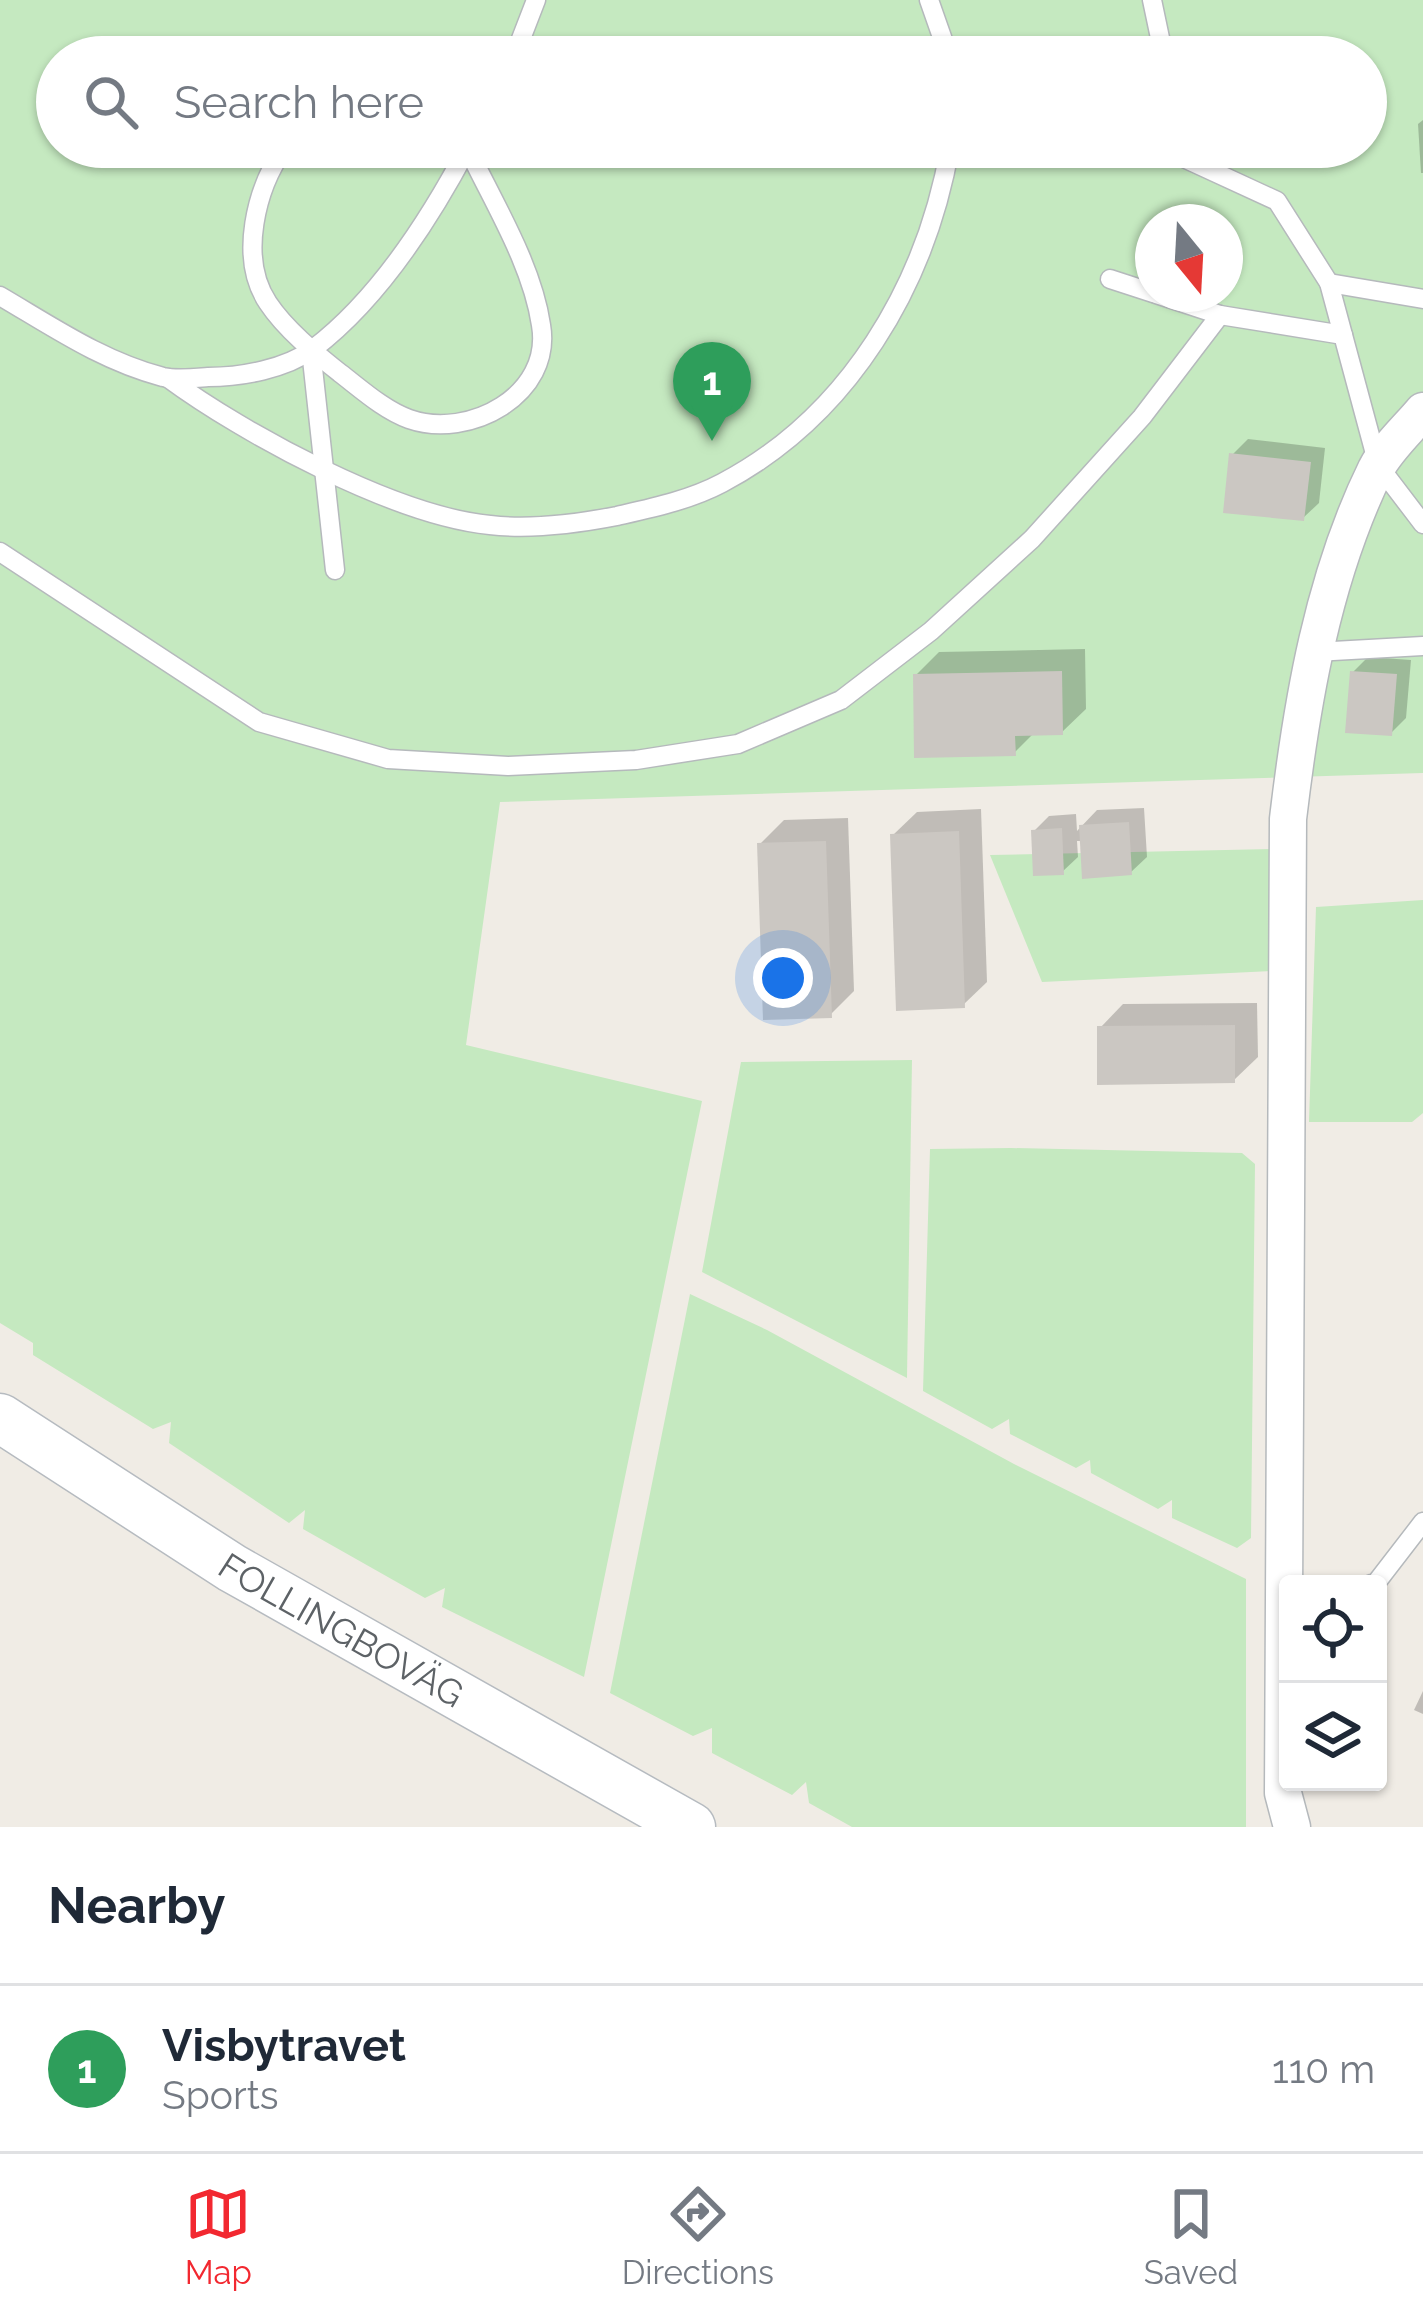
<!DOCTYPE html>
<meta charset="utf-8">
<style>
body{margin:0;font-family:Raleway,sans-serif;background:#f2f2f3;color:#1f2937}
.controls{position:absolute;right:36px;bottom:36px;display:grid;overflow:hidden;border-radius:12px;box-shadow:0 3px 9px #0004}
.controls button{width:108px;height:108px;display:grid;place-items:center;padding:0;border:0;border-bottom:3px solid #e0e1e3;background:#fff;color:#1f2937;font:60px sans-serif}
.compass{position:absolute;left:1135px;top:204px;width:108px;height:108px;border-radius:50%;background:#fff;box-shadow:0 3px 9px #0004;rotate:162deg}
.you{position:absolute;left:783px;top:978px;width:42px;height:42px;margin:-30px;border:9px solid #fff;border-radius:50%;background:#1a73e8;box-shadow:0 0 0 18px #1a73e833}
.badge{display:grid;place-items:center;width:78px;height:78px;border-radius:50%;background:#f22830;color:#fff;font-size:39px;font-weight:700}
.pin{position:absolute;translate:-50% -99px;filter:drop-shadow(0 3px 6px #0008)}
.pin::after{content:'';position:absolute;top:63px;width:42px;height:36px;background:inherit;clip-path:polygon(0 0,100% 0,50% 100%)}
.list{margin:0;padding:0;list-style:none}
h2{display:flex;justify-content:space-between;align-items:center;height:156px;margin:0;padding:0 48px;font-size:51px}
h2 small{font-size:39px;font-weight:400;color:#747a83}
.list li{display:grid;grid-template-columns:78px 1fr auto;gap:36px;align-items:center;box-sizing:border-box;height:168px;padding:0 48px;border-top:3px solid #e0e1e3}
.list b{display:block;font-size:45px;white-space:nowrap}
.list p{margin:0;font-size:39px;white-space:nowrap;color:#747a83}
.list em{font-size:39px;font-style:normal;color:#747a83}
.icon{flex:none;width:66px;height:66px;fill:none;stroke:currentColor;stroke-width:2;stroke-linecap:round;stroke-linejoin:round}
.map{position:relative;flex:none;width:1423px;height:1827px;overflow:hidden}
.search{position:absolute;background:#fff;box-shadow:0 3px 9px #0004;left:36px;right:36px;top:36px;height:132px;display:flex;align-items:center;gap:30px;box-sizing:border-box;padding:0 42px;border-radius:66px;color:#747a83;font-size:45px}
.sheet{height:324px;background:#fff}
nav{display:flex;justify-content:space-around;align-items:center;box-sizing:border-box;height:168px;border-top:3px solid #e0e1e3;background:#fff;font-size:33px;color:#747a83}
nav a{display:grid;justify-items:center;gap:6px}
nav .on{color:#f22830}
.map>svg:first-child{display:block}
</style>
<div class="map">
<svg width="1423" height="1827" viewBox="0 0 1423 1827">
<rect width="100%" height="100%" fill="#f0ece5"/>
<g fill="#c5e9c0" fill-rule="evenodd">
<path d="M0 0H1423V773L500 802 466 1045 702 1101 584 1677 442 1607 445 1588 425 1598 303 1529 305 1510 289 1523 169 1443 171 1422 153 1429 33 1355V1343L0 1323ZM57 57H1366V147H57ZM1153 222H1225V294H1153Z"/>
<path d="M1273 849 1272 971 1042 982 990 855Z"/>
<path d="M1423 900V1113L1412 1122H1309L1316 907Z"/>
<path d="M912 1060 907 1378 702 1272 741 1062Z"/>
<path d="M1011 1148 1242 1153 1255 1164 1251 1538 1237 1548 1172 1518V1500L1158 1509 1091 1473 1090 1460 1076 1468 1010 1434 1009 1419 992 1429 923 1391 930 1149Z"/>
<path d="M690 1294 767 1330 1014 1464 1246 1579V1827H852L809 1803 806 1782 792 1795 712 1753V1728L693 1736 610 1693Z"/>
</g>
<g fill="#0003">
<path d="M1423 120V173H1421L1418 124Z"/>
<path d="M1248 439 1325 448 1319 503 1303 518 1232 455Z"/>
<path d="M1085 649 1086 709 1062 732H1035L1014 753 916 675 939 652Z"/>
<path d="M1368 657 1411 660 1406 718 1391 733 1353 672Z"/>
<path d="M1144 808 1147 857 1131 872 1083 841H1077L1078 857 1062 872 1034 831 1049 816 1076 814 1077 831 1097 810Z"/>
<path d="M981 809 987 982 963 1005 893 835 917 812Z"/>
<path d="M848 818 854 991 830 1015 760 844 784 820Z"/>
<path d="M1257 1003 1258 1057 1234 1080 1100 1028 1123 1004Z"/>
<path d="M1423 1691V1714L1414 1710Z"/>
</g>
<g fill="#cbc7c2">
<path d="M1229 453 1311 462 1304 521 1223 513Z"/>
<path d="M1062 671 1063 735 1015 736 1016 756 914 758 913 674Z"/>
<path d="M1350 671 1397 674 1392 736 1345 733Z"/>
<path d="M1129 822 1132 875 1082 879 1079 825Z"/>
<path d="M1062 828 1064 875 1033 876 1031 830Z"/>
<path d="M959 831 965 1008 896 1011 890 834Z"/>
<path d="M826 841 832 1018 763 1020 757 843Z"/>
<path d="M1235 1025V1083L1097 1085V1026Z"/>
</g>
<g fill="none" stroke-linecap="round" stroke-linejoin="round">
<defs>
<g id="service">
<path d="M929 0 949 57"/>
<path d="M1152 0 1164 57"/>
<path d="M514 57 536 0"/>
<path d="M285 147C256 188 238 258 268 303 286 330 315 353 340 373 361 389 384 410 409 419 469 440 553 395 541 325 532 264 493 202 467 147"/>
<path d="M1184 147 1186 159 1277 201 1329 283 1378 465 1423 524"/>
<path d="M1110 279 1153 293"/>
<path d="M1329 283 1423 299"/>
<path d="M1156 294 1220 315 1343 335"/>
<path d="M0 296C53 327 102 361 163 377 177 380 194 378 208 377 242 377 285 369 313 349 379 299 430 219 468 147"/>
<path d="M311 350 335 570"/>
<path d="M168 378C244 434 396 516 490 525 532 530 576 524 617 516 652 508 690 500 722 483 849 416 926 285 950 147"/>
<path d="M0 552 259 722 388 759 508 766 636 760 738 744 841 700 931 631 1032 539 1142 417 1220 315"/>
<path d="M1315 652 1423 646"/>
<path d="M1371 1584 1376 1583 1423 1522"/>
</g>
<path id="minor" d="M1292 1827 1283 1793 1288 819C1302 700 1323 577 1376 469 1387 448 1408 429 1423 411"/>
<g id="secondary">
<path id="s1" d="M0 1418 232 1568 691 1827"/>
</g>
</defs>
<use href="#service" stroke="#b5b9bc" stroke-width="21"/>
<use href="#minor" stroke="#b5b9bc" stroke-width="39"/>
<use href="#secondary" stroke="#b6bbc0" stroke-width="51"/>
<use href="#service" stroke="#fff" stroke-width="18"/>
<use href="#minor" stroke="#fff" stroke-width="36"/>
<use href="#secondary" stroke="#fff" stroke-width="48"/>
</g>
<g text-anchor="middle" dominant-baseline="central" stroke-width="10" stroke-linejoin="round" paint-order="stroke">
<g font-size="36" fill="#5d6266" stroke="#fff">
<text stroke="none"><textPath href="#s1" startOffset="402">FOLLINGBOVÄG</textPath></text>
</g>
</g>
</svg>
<div class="controls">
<button><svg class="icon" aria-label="locate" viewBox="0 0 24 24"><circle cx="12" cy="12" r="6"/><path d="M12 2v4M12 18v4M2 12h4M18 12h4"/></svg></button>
<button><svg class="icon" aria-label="layers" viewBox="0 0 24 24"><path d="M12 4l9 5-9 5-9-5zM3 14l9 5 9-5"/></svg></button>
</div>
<svg class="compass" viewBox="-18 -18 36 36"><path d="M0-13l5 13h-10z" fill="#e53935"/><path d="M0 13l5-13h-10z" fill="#747a83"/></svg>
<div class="you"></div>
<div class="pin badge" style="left:712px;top:441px;background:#2e9e5b">1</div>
<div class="search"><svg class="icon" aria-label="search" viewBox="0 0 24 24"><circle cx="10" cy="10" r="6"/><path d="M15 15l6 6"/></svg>Search here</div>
</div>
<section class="sheet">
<h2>Nearby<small></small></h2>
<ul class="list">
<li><span class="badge" style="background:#2e9e5b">1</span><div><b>Visbytravet</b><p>Sports</p></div><em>110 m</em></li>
</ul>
</section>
<nav>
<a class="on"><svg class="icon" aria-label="map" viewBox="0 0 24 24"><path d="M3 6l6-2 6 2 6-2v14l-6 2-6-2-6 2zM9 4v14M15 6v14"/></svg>Map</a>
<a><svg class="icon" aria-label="directions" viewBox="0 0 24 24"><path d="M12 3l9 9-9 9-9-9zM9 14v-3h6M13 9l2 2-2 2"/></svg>Directions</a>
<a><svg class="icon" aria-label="saved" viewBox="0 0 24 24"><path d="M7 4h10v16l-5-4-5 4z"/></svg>Saved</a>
</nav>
